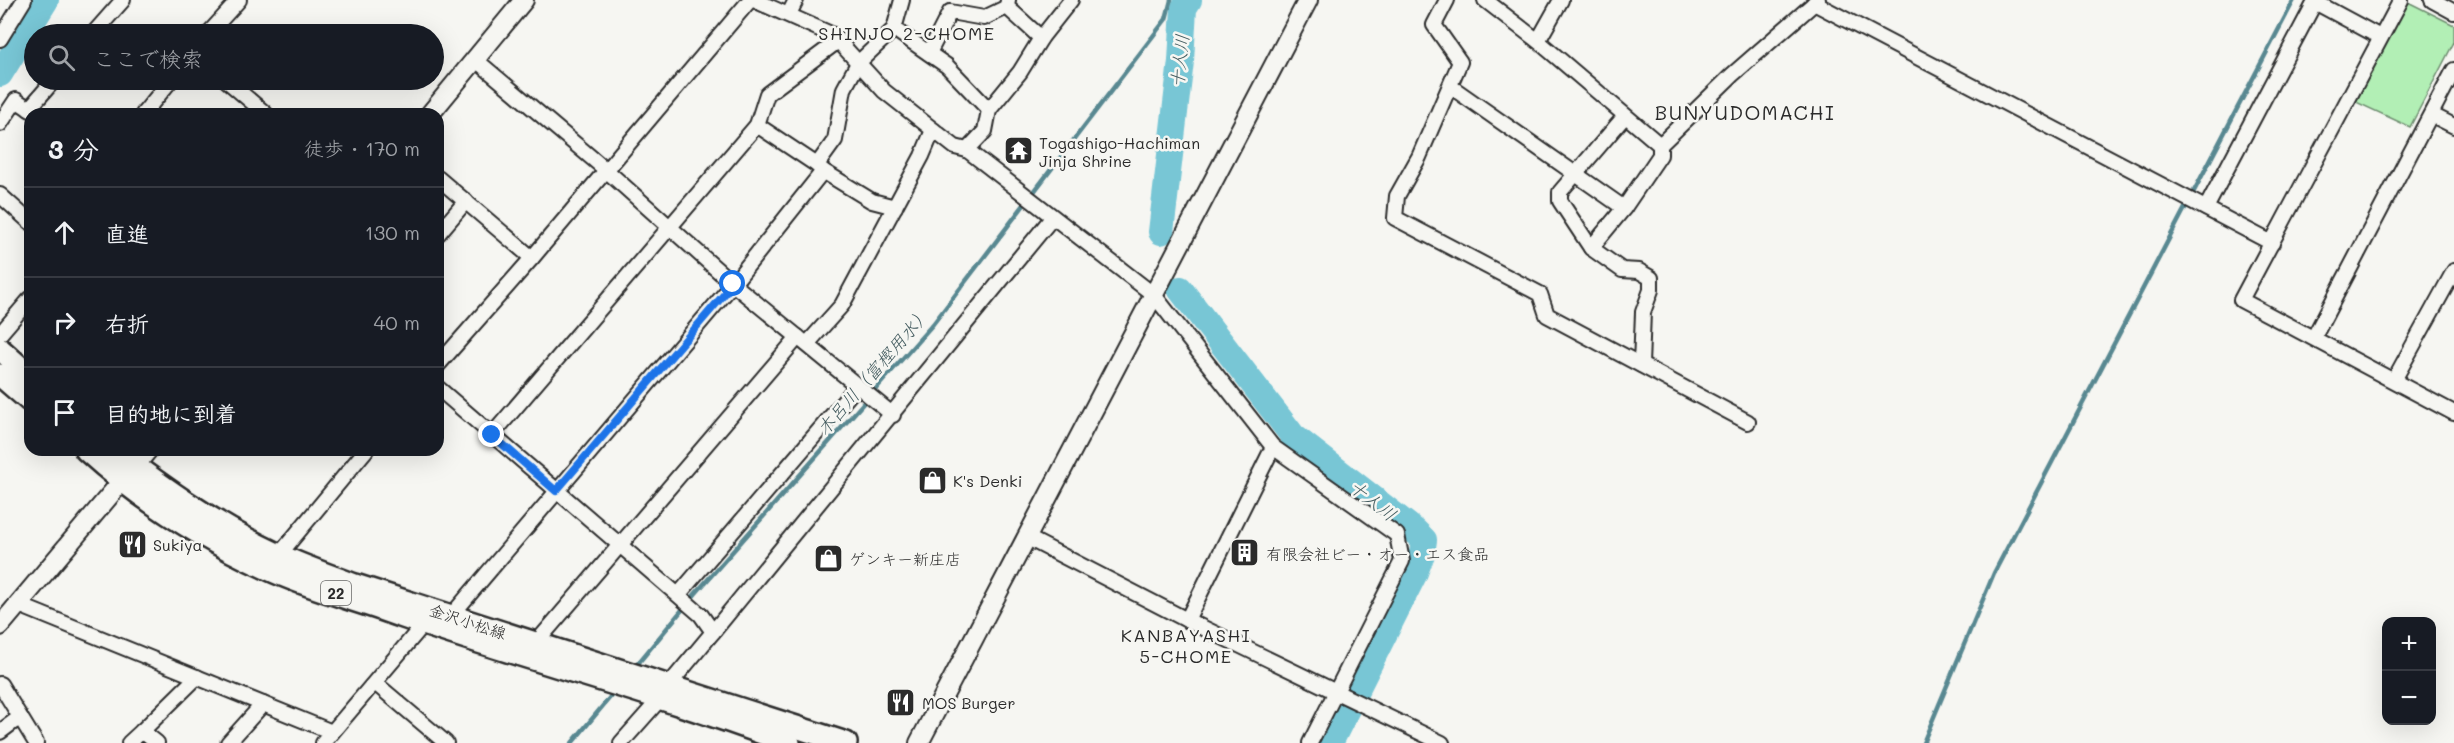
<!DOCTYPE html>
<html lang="ja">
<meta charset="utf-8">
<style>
body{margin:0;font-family:Mali,"Klee One",sans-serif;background:#20242c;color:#f1f3f6}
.controls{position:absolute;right:18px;bottom:18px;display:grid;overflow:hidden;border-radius:12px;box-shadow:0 6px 24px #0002}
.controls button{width:54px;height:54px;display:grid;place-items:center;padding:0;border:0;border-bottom:2px solid #363941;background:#171b24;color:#f1f3f6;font:30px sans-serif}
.stop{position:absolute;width:18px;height:18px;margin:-14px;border:4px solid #1a73e8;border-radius:50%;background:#fff}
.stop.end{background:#1a73e8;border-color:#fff;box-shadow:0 2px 6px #0008}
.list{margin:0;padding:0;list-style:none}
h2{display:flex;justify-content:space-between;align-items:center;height:78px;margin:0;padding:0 24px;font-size:26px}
h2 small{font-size:20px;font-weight:400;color:#9ea1a6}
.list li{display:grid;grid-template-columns:39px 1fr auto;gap:18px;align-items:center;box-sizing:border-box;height:90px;padding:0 24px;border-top:2px solid #363941}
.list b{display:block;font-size:22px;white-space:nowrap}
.list em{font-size:20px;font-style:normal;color:#9ea1a6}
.icon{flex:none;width:33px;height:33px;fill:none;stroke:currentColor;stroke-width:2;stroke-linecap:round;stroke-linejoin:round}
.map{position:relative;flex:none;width:2454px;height:743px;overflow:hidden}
.search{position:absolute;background:#171b24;box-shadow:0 6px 24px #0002;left:24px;top:24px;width:420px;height:66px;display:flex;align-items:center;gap:15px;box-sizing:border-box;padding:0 21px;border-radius:33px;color:#9ea1a6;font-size:22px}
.panel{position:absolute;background:#171b24;box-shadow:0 6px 24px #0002;left:24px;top:108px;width:420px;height:348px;border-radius:18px}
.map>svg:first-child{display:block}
</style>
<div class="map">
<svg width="2454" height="743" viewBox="0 0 2454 743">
<rect width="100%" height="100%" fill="#f6f6f2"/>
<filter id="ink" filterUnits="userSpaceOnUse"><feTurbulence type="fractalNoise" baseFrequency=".0167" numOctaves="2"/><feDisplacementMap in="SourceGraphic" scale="12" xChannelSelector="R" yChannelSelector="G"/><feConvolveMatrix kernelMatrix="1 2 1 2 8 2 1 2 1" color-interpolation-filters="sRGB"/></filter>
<g filter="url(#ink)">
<path fill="#b2efb5" stroke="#6e8d70" stroke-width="1.5" d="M2408 2 2454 25V42L2410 127 2356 102Z"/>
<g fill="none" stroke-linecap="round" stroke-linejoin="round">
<g stroke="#598891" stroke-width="4.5">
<path d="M635 667 696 593 933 324 1166 19 1171 0"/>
<path d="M572 743 616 690"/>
<path d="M1923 743 1994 573 2294 0"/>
</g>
<g stroke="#78c6d5" stroke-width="26">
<path d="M0 74 46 0"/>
<path d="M1161 232 1181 61 1184 8 1189 0"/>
<path d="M1180 289 1293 436 1415 531 1424 540 1422 554 1414 575 1330 743"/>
</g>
<defs>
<g id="street">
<path d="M754 0 833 35 884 91 955 147 967 150 1154 295 1273 447 1187 620"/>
<path d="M1008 0 1007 7 1041 38"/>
<path d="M1447 0 1434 25 1460 62 1419 157 1397 196 1395 218 1540 294 1547 315 1748 422"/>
<path d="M1485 0 1538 41 1660 145 1732 75 1818 0"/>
<path d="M2401 0 2241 300 2454 413"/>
<path d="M2432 0 2454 12"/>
<path d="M2315 2 2380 37"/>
<path d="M1814 3 2272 243"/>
<path d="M789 14 796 0"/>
<path d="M894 29 947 66 989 110 985 131 967 150"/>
<path d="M93 34 123 0"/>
<path d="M208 34 239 0"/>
<path d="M0 39 24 0"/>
<path d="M1538 41 1561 0"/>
<path d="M929 53 950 12 984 18 1007 7"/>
<path d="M476 60 606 170 733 284 893 415"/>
<path d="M226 80 266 114"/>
<path d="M1450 86 1624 208"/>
<path d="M29 109 54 80"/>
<path d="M989 110 1020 72 1041 38 1071 0"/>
<path d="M143 114 171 80"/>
<path d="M2432 115 2454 126"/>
<path d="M1625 116 1560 192V201L1591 248 1622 270 1639 271 1651 278V290L1643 312 1641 365"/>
<path d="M0 124 16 100 37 114"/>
<path d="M757 125 817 165"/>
<path d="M823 171 872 201 895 207"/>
<path d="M438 178 532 258"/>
<path d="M0 195 30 222"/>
<path d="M2206 208 2316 0"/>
<path d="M438 234 466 201"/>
<path d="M1591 248 1624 208 1660 155V145"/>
<path d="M0 334 30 299"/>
<path d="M2314 337 2454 70"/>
<path d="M807 344 842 305 922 156 933 130"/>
<path d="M438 365 532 258 750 0"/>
<path d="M2394 380 2454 271"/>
<path d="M438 388 701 615 713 632 668 686"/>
<path d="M492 435 757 125 767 94 838 41"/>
<path d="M1273 447 1397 535 1402 561 1310 743"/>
<path d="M1028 538 1187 620 1442 743"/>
<path d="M279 555 366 450"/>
<path d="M679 594 857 386"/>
<path d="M19 605 332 732"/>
<path d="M451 616 733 284 823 171 817 165 835 140 844 89 858 63 894 29 902 0"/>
<path d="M713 632 1052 218"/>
<path d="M536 643 798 337"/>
<path d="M375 683 446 743"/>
<path d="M0 684 36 743"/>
<path d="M142 731 197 677"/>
<path d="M0 732 20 717"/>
<path d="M129 743 142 731 157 743"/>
<path d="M228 743 263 704"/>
<path d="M323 743 423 625"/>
<path d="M621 743 660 699"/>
</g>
<g id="secondary">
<path d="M430 114 524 0"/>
<path d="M0 626 148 450"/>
<path d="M919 743 1308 0"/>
</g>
<g id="primary">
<path d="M0 349 30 376"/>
<path d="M0 375 30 401"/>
<path d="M86 450C139 498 202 539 268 569 304 586 345 597 383 610 517 658 656 692 789 743"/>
<path d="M114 450C165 489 219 527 277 554 302 566 329 575 355 585L846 743"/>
</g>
</defs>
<use href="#street" stroke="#2b2b2b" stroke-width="18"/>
<use href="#secondary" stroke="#2b2b2b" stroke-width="22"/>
<use href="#primary" stroke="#2b2b2b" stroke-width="26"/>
<use href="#street" stroke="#f6f6f2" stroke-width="14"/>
<use href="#secondary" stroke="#f6f6f2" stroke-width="18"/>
<use href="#primary" stroke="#f6f6f2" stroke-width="21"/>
</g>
</g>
<g fill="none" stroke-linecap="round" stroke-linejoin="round" filter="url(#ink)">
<path stroke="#1a73e8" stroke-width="8" d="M492 435 556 491 733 284"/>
</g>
<defs>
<symbol id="temple-square" viewBox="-11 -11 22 22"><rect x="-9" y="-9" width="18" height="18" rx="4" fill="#2b2b2b" stroke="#f6f6f2"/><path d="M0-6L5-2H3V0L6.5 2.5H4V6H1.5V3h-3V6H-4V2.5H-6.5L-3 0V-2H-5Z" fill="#fff"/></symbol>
<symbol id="shop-square" viewBox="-11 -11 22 22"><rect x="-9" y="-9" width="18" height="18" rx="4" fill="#2b2b2b" stroke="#f6f6f2"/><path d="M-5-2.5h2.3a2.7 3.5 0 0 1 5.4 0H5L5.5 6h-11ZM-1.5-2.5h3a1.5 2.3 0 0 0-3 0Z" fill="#fff"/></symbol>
<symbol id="restaurant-square" viewBox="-11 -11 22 22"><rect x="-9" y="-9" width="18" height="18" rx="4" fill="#2b2b2b" stroke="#f6f6f2"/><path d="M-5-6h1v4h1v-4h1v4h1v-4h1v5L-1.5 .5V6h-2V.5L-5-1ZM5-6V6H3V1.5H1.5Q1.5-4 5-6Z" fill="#fff"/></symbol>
<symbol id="building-square" viewBox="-11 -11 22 22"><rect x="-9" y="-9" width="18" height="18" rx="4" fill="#2b2b2b" stroke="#f6f6f2"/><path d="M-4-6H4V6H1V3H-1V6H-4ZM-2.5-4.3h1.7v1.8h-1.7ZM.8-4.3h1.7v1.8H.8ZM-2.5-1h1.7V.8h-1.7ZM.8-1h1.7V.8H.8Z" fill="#fff"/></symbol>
</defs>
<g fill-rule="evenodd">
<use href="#temple-square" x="1002" y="134" width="33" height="33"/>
<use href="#shop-square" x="916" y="464" width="33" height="33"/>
<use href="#restaurant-square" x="116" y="528" width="33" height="33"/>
<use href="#building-square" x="1228" y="536" width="33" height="33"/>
<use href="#shop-square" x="812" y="542" width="33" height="33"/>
<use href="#restaurant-square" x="884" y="686" width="33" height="33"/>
</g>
<g text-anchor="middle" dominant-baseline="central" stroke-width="5" stroke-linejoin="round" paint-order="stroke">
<rect fill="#f6f6f2" stroke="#686867" stroke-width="1.5" x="321" y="581" width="30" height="24" rx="4.5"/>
<g font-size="15" font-weight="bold" fill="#2b2b2b">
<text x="336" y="593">22</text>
</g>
<g font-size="16" fill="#2b2b2b" stroke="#f6f6f2" text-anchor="start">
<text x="1039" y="142">Togashigo-Hachiman<tspan x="1039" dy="18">Jinja Shrine</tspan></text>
<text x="953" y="480">K's Denki</text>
<text x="153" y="544">Sukiya</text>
<text x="1266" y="553">有限会社ビー・オー・エス食品</text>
<text x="849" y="558">ゲンキー新庄店</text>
<text x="922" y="702">MOS Burger</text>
</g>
<g font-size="16" fill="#2b2b2b" stroke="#f6f6f2">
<text transform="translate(468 621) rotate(18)">金沢小松線</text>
</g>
<g font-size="18" letter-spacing="1.5" fill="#2b2b2b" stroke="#f6f6f2">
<text x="907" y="33">SHINJO 2-CHOME</text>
<text x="1186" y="635">KANBAYASHI<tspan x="1186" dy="21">5-CHOME</tspan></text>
</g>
<g font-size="18" font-style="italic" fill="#425a5e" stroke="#f6f6f2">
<text transform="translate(1179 61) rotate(-84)">十人川</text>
<text transform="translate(873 371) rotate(-49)">木呂川（富樫用水）</text>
<text transform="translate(1373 500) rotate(38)">十人川</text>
</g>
<g font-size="20" letter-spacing="1.5" fill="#2b2b2b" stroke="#f6f6f2">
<text x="1745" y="112">BUNYUDOMACHI</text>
</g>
</g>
</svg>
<div class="controls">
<button>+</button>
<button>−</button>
</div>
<div class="stop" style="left:733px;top:284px"></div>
<div class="stop end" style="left:492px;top:435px"></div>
<div class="search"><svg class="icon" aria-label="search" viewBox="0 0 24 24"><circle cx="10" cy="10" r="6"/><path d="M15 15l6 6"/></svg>ここで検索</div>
<section class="panel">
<h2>3 分<small>徒歩 · 170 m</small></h2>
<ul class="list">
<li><svg class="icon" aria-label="ahead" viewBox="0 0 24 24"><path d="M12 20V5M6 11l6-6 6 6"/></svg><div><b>直進</b></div><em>130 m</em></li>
<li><svg class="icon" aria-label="right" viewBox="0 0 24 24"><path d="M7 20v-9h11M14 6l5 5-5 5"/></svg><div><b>右折</b></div><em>40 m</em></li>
<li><svg class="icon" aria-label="arrive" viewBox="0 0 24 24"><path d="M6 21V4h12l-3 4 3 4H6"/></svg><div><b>目的地に到着</b></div></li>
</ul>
</section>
</div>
